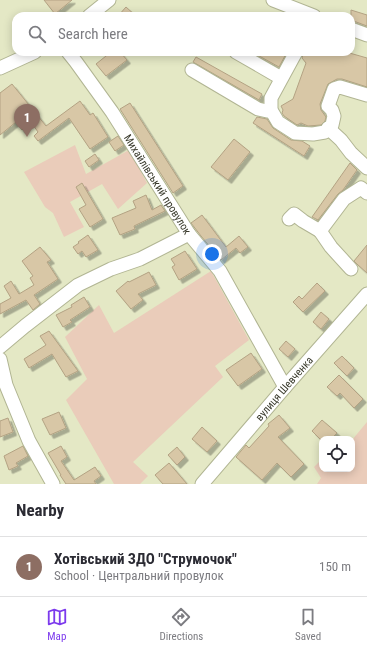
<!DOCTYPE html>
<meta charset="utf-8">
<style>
body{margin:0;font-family:"Roboto Condensed",sans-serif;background:#f2f2f3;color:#2b2b33}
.controls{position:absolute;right:12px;bottom:12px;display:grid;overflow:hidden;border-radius:8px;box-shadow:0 2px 10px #0003}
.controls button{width:36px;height:36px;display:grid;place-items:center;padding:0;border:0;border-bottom:1px solid #e1e1e2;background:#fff;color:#2b2b33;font:20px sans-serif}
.you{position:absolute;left:212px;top:254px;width:14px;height:14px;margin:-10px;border:3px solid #fff;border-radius:50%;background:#1a73e8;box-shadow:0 0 0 6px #1a73e833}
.badge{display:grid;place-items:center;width:26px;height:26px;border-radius:50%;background:#7c3aed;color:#fff;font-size:13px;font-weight:700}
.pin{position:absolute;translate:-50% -33px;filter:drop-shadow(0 1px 2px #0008)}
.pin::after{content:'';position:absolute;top:21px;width:14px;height:12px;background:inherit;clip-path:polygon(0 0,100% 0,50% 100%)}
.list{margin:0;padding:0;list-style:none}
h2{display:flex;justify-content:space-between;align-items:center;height:52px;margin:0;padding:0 16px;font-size:17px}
h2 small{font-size:13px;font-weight:400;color:#7c7c81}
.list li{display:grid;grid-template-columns:26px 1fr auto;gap:12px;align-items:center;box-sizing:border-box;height:60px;padding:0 16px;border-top:1px solid #e1e1e2}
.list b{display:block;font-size:15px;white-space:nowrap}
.list p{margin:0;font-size:13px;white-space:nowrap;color:#7c7c81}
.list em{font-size:13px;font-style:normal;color:#7c7c81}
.icon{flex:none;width:22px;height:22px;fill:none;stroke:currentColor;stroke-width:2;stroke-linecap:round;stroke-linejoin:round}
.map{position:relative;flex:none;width:367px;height:484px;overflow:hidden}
.search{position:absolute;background:#fff;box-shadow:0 2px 10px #0003;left:12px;right:12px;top:12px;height:44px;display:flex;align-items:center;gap:10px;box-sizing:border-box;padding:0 14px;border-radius:12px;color:#7c7c81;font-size:15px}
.sheet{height:112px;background:#fff}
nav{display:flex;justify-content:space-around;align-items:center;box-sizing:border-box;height:56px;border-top:1px solid #e1e1e2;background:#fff;font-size:11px;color:#7c7c81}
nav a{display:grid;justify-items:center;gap:2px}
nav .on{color:#7c3aed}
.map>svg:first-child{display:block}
</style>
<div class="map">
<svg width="367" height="484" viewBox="0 0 367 484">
<defs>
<filter id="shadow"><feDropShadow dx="3.5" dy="3.5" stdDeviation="0" flood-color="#0004"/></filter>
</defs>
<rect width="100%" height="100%" fill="#e4e8c5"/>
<g fill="#eaccba">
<path d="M75 145 86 174 129 150 147 183 118 209 102 184 70 202 84 227 64 237 53 213 45 207 24 172Z"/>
<path d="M211 271 249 340 215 366 223 377 133 462 148 476 140 484H114L66 400 87 379 65 337 99 305 114 333Z"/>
<path d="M367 422V484H317L321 478 314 467 322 459V469H352V440Z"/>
</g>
<g fill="#d8c7a6" stroke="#b3a283" filter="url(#shadow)">
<path d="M44 0H72L55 14Z"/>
<path d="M126 7 136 16H118Z"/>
<path d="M351 10 367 15V26L351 20Z"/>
<path d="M111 52H120L127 60 106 76 96 64Z"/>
<path d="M252 52H287L279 67Z"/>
<path d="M304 52H315L316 55 327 52H346L367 58V87L342 79H337L328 84 320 104 321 110 326 117 325 121 321 125 308 126 301 123 297 125 284 116 282 113 283 110 281 106 293 99 306 63 302 58Z"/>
<path d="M196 57 262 94 259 100 193 62Z"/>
<path d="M12 84 46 126 80 101 90 115 93 113 108 137 90 149 69 118 38 141 34 136 38 132 31 122 22 130 16 122 0 135V93Z"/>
<path d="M130 103 183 186 173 193 120 109Z"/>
<path d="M257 117 267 119 273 128 291 140 302 141 310 146 304 156 253 123Z"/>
<path d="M118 136 124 145 115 151 109 142Z"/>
<path d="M234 139 250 152 228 180 211 167Z"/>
<path d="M95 154 99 160 89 167 85 161Z"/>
<path d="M350 163 357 170 343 190 338 194 318 220 312 217Z"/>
<path d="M82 183 103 219 90 227 79 209 86 205 76 187Z"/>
<path d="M146 195 152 210 161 205 165 211 134 226 135 229 120 235 112 218 136 208 133 201Z"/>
<path d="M202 215 226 247 239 236 248 247 240 253 236 248 221 260 201 236 191 223Z"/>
<path d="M88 235 98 250 86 257 82 251 78 254 73 247 79 243 78 242Z"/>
<path d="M367 245V273L358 265 354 261Z"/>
<path d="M40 247 51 260 47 262 58 279 34 295 40 304 33 310 26 300 0 314V304L11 298 4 286 11 281 19 294 34 285 30 278 33 276 22 261Z"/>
<path d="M185 251 197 269 179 280 172 267 175 265 171 259Z"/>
<path d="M149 272 156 285 138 294 143 300 131 309 116 291 128 281 129 282Z"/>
<path d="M317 283 325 291 303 312 293 302 299 296 302 299Z"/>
<path d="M84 297 90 307 70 320 72 322 63 327 56 315 72 307 71 305Z"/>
<path d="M321 312 329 319 321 329 313 322Z"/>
<path d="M49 331 78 371 66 377 52 354 29 368 24 359 46 345 40 336Z"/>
<path d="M286 341 295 349 288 357 279 349Z"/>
<path d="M251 353 262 369 238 386 226 370Z"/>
<path d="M342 356 354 368 347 376 334 363Z"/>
<path d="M339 375 363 399 354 408 340 393 337 396 327 387Z"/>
<path d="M59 412 66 428 50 435 42 419Z"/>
<path d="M279 415 290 428 278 437 304 464 291 477 277 463 262 480 236 457 246 445 249 448 269 426 268 424Z"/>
<path d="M8 418 13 432 0 437V421Z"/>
<path d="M322 420 337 433 331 439H320L312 431Z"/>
<path d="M202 427 217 441 207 452 192 439Z"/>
<path d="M23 446 28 456 16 463 18 466 9 470 4 456Z"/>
<path d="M61 446 67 457 61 461 74 480 95 467 101 476 94 481 96 484H66L60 475H61L48 453Z"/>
<path d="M177 447 185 457 177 465 168 455Z"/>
<path d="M169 463 187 484H163L155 475Z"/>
</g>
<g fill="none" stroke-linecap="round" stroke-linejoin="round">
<defs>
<g id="minor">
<path d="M273 0 314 16"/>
<path d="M89 16 109 0"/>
<path d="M351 29 367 35"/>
<path id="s1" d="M68 52 76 62 112 112 189 234 220 271 285 387"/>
<path d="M236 52 281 78"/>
<path d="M296 52 271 98V110L278 122 295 133 313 134 325 132 332 125 334 116 332 110 328 106 334 89 340 87 367 95"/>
<path d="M0 68 35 52"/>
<path d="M192 70 258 109 267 111 271 110"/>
<path d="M328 128 341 140 351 153 367 168"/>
<path d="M289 219 294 214 303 221 320 231"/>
<path d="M351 269 331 247 320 231 344 199 361 188 367 193"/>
<path d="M0 347 25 326 78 285 111 269 140 259 189 234"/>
<path d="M0 359 6 385 29 441 53 484"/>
<path id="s2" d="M202 484 285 387 367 294"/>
</g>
</defs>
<use href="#minor" stroke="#b1b593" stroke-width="15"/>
<use href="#minor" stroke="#fff" stroke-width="13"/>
</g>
<g text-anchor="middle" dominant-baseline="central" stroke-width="3" stroke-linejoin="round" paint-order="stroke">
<g font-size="11" fill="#38392b" stroke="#e4e8c5">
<text stroke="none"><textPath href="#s1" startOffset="160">Михайлівський провулок</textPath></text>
<text stroke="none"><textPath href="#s2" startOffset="126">вулиця Шевченка</textPath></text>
</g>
</g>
</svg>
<div class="controls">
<button><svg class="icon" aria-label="locate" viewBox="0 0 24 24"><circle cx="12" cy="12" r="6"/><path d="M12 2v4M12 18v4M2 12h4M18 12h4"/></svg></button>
</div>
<div class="you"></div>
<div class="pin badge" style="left:27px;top:137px;background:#8d6e63">1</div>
<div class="search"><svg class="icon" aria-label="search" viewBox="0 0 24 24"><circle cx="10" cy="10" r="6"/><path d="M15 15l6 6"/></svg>Search here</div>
</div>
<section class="sheet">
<h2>Nearby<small></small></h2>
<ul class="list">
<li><span class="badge" style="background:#8d6e63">1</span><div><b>Хотівський ЗДО &quot;Струмочок&quot;</b><p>School · Центральний провулок</p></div><em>150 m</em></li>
</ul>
</section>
<nav>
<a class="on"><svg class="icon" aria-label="map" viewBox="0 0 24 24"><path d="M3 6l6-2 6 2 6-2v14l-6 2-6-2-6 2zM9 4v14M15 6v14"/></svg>Map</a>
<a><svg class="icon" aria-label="directions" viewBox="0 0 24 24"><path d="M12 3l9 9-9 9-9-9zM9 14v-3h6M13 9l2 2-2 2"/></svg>Directions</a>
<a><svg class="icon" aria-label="saved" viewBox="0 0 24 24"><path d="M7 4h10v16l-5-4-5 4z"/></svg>Saved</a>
</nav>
